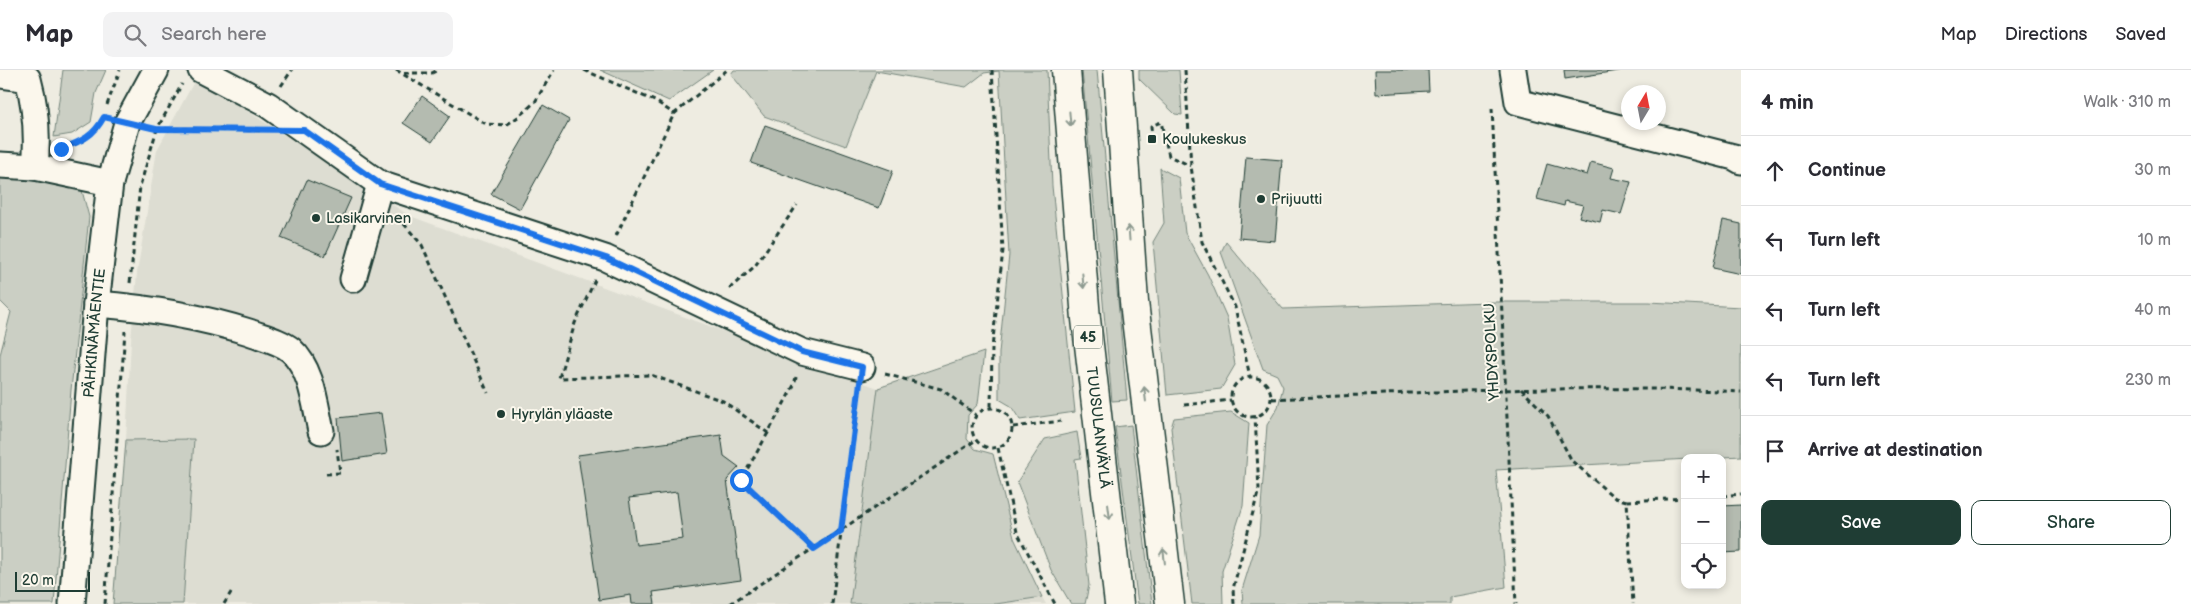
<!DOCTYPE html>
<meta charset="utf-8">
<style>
body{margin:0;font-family:"Balsamiq Sans",sans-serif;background:#f2f2f3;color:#2b2b33}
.controls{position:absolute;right:15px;bottom:15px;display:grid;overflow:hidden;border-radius:10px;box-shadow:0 2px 8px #0003}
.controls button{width:45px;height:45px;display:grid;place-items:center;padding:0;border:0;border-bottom:1px solid #e1e1e2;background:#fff;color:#2b2b33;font:25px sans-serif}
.compass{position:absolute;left:1621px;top:15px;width:45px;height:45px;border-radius:50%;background:#fff;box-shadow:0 2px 8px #0003;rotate:10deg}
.scale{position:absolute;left:15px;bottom:12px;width:75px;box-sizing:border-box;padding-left:5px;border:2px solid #1f3d34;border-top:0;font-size:14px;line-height:18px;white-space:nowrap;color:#1f3d34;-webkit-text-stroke:4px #fbf7ec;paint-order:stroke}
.stop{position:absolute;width:15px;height:15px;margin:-11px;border:4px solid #1a73e8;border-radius:50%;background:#fff}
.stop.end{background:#1a73e8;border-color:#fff;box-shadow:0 1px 5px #0008}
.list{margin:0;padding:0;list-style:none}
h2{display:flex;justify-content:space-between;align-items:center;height:65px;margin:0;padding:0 20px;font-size:21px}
h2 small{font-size:16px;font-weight:400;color:#7c7c81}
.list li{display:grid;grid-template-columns:32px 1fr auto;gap:15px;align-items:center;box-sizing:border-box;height:70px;padding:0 20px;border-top:1px solid #e1e1e2}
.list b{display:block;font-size:19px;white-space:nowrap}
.list em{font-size:16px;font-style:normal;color:#7c7c81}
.actions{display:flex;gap:10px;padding:15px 20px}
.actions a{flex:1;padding:11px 0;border:1px solid #1f3d34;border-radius:10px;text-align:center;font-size:18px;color:#1f3d34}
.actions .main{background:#1f3d34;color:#fff}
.icon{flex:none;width:28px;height:28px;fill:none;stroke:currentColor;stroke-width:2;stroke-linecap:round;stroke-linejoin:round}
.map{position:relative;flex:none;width:1741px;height:534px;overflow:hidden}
header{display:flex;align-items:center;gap:30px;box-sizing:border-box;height:70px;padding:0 25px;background:#fff;border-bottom:1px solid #e1e1e2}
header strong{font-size:24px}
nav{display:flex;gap:28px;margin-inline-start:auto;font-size:18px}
.search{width:350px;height:45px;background:#f2f2f3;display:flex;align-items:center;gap:12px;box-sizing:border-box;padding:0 18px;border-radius:10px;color:#7c7c81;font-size:19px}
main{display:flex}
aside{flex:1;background:#fff}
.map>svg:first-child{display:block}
</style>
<header>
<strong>Map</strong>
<div class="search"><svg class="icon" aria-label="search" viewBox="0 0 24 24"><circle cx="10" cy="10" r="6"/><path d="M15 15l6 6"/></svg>Search here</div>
<nav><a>Map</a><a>Directions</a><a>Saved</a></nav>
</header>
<main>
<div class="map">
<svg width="1741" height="534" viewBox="0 0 1741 534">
<rect width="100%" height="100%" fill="#eeece1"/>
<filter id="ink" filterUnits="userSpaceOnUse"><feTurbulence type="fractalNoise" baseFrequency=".02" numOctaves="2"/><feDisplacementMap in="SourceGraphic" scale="10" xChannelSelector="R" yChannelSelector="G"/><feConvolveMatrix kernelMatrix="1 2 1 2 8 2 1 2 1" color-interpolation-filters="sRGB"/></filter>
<g filter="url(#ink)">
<g fill="#ddddd2">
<path d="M196 8 410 146 878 318 850 534H183L194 369 126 370 131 270 137 203 157 80Z"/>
<path d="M1042 527 1046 534H996Z"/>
</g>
<g fill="#cbcfc4" stroke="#75867c">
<path d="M63 0H106L96 23 91 52 72 64 54 67Z"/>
<path d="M600 0H713L669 31Z"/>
<path d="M734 0H1047L1052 116 1075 342 1020 350 1011 336 999 329V283L1009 185 999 1 984 3 966 17 876 1 846 76 764 46 731 4Z"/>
<path d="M1082 0H1097L1127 330 1112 331Z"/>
<path d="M1139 0H1179L1182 45 1175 44 1139 9Z"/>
<path d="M1160 98 1179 108 1185 163 1208 205 1227 248 1235 295 1221 319 1167 325 1153 172 1164 153Z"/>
<path d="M0 105 34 107 81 117 89 147 71 320 54 534H0V285L11 242 0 231Z"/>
<path d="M1226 172 1283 239 1490 232H1649L1741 237V386L1496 400 1506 517 1450 527V534H1243L1242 520 1259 465 1267 355 1278 337 1283 317 1277 305 1263 299 1221 182Z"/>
<path d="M984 282 978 334 968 345 967 369 975 379 993 384 1014 468 1042 527 996 534H850L878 318Z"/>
<path d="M1231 342 1249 353 1243 436 1222 501 1223 534H1192L1171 358 1174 348Z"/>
<path d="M1131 355 1152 534H1138L1115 357Z"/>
<path d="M1077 362 1081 388 1075 389 1089 515 1085 534H1071L1051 500 1017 412 1045 369Z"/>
<path d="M194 369 183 534H113L126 370Z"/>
</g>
<g fill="#b4bbb0" stroke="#1f3d34" fill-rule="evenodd">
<path d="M1375 0H1428L1429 21 1376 24Z"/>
<path d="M1564 0H1624L1565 9Z"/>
<path d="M422 26 450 46 432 72 403 53Z"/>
<path d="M543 35 569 50 520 139 491 124Z"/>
<path d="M765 55 893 101 879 138 751 93Z"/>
<path d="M1246 87 1282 90 1275 171 1239 168Z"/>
<path d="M1591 92 1614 98 1611 108 1631 112 1621 144 1603 140 1600 152 1579 147 1583 135 1565 131 1564 136 1537 129 1547 94 1587 105Z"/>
<path d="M307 110 351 128 325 186 281 168Z"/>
<path d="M1723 150 1741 154V204L1713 198Z"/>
<path d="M381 343 387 384 342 391 338 348Z"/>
<path d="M721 365 724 386 739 397 727 410 741 510 653 522 655 534H632L631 525 599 530 578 385ZM677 422 683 469 636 475 629 428Z"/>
<path d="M1741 435V482L1722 483V436Z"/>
</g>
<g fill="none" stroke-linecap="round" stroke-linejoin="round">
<defs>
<g id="minor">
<path d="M201 0 268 35 380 114 605 188 802 282 862 297"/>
<path d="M1513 0 1518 32 1734 87 1741 91"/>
<path d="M0 5 28 9C36 38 38 67 35 97"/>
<path d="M0 95 35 97 110 113"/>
<path d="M353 209 380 114"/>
<path d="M96 234C149 238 198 246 249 262 262 267 280 271 291 280 312 299 315 334 321 361"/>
<path id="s1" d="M72 534 96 234 110 113 127 53 156 0"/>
</g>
<g id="major">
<path id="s2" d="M1066 0 1086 249 1119 534"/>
<path d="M1118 0 1134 232 1170 534"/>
</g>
</defs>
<use href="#minor" stroke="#1f3d34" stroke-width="29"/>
<use href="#major" stroke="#1f3d34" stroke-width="31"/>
<g stroke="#1f3d34" stroke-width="3" stroke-dasharray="5 4" stroke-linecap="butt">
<path d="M396 0 486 54 506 55 518 47 535 32 554 0"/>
<path d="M584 0 657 32 674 44"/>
<path d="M1185 0 1191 96 1202 172 1235 237 1250 307"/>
<path d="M404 3H432L438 0"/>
<path d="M281 16 292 0"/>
<path d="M107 35 120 0"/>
<path d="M1492 38 1516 534"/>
<path d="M156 59 260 60"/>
<path d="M1152 69 1151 56 1161 52 1169 86 1191 96"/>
<path d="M65 78 82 71 98 58"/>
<path d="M398 147 422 175 488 323"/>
<path d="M616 166 674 44 727 0"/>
<path d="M595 210 575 253 559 308 651 305 723 331 768 363 794 315 796 307"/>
<path d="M130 213 140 116 157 59 182 14"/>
<path d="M729 219 755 196 797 135"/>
<path d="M885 304 941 319 976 345"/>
<circle cx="1251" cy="327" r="20"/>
<path d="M1521 319 1548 346 1572 391 1615 428 1627 431 1633 534"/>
<path d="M1272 329C1428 322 1584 314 1741 322"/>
<path d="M1184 335 1231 330"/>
<path d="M991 337 992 278 1003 180 992 0"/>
<circle cx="992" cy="358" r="20"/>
<path d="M1013 357 1061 351"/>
<path d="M768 363 741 410 814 479"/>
<path d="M998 378 1017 462 1055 534"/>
<path d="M326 404 340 403 337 379"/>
<path d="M1722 426 1741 424"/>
<path d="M1627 431 1685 428"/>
<path d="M105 534 125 261"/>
<path d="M224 534 233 519"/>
<path d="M730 534 976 370"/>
<path d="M832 534 859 322"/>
<path d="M1234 534 1233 519 1259 419 1255 347"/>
</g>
<use href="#minor" stroke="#fbf7ec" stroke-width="25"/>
<use href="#major" stroke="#fbf7ec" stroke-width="28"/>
</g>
<defs><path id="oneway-shaft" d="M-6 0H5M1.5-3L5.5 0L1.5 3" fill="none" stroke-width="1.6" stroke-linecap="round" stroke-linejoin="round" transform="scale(1.25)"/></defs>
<g stroke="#8d9a90">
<use href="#oneway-shaft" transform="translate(1070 49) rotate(85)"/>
<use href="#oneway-shaft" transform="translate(1129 163) rotate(-94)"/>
<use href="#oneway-shaft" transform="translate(1083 211) rotate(85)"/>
<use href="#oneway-shaft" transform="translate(1145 324) rotate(-97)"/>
<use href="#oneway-shaft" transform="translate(1109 442) rotate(83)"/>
<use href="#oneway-shaft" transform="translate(1164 486) rotate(-97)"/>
</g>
</g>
<g fill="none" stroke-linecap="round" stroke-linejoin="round" filter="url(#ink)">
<path stroke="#1a73e8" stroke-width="6" d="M61 79C82 71 93 67 104 47L156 59 304 60 380 114 606 188 802 282 862 297 841 461 814 479 741 410"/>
</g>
<g fill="#1f3d34" stroke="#fbf7ec" stroke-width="2">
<rect x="1147" y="64" width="10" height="10" rx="2.5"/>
<circle cx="1261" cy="129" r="5"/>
<circle cx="316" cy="148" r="5"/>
<circle cx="501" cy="344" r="5"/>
</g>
<g text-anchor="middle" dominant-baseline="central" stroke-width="4" stroke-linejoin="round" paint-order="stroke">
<rect fill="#fbf7ec" stroke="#61756b" stroke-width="1" x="1074" y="255.5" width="28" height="23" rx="4"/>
<g font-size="14" font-weight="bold" fill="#1f3d34">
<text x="1088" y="267">45</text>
</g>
<g font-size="15" fill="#1f3d34" stroke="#fbf7ec" text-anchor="start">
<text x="1162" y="69">Koulukeskus</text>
<text x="1271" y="129">Prijuutti</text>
<text x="326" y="148">Lasikarvinen</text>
<text x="511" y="344">Hyrylän yläaste</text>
</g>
<g font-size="15" fill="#1f3d34" stroke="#fbf7ec">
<text stroke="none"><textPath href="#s1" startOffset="272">PÄHKINÄMÄENTIE</textPath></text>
<text transform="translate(1492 282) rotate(-93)">YHDYSPOLKU</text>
<text stroke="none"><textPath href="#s2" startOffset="359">TUUSULANVÄYLÄ</textPath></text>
</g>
</g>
</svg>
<div class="controls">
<button>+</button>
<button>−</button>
<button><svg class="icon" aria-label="locate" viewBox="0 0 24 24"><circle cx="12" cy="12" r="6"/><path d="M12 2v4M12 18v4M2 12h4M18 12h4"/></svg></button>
</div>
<svg class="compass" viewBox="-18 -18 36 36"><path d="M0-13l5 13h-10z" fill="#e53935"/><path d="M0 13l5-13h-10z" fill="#7c7c81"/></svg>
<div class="scale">20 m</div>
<div class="stop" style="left:741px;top:410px"></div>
<div class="stop end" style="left:61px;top:79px"></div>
</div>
<aside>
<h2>4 min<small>Walk · 310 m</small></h2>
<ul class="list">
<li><svg class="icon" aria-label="ahead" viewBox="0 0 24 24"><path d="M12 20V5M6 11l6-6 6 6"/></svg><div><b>Continue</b></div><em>30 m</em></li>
<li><svg class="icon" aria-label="left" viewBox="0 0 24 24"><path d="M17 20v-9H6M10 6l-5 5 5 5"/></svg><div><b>Turn left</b></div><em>10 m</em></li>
<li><svg class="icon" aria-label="left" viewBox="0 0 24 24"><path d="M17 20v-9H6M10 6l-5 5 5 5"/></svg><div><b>Turn left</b></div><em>40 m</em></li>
<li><svg class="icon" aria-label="left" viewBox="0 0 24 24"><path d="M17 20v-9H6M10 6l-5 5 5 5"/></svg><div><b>Turn left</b></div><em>230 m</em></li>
<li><svg class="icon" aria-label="arrive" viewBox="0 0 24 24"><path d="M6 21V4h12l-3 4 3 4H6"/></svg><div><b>Arrive at destination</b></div></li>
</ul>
<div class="actions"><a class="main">Save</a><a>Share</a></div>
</aside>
</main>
